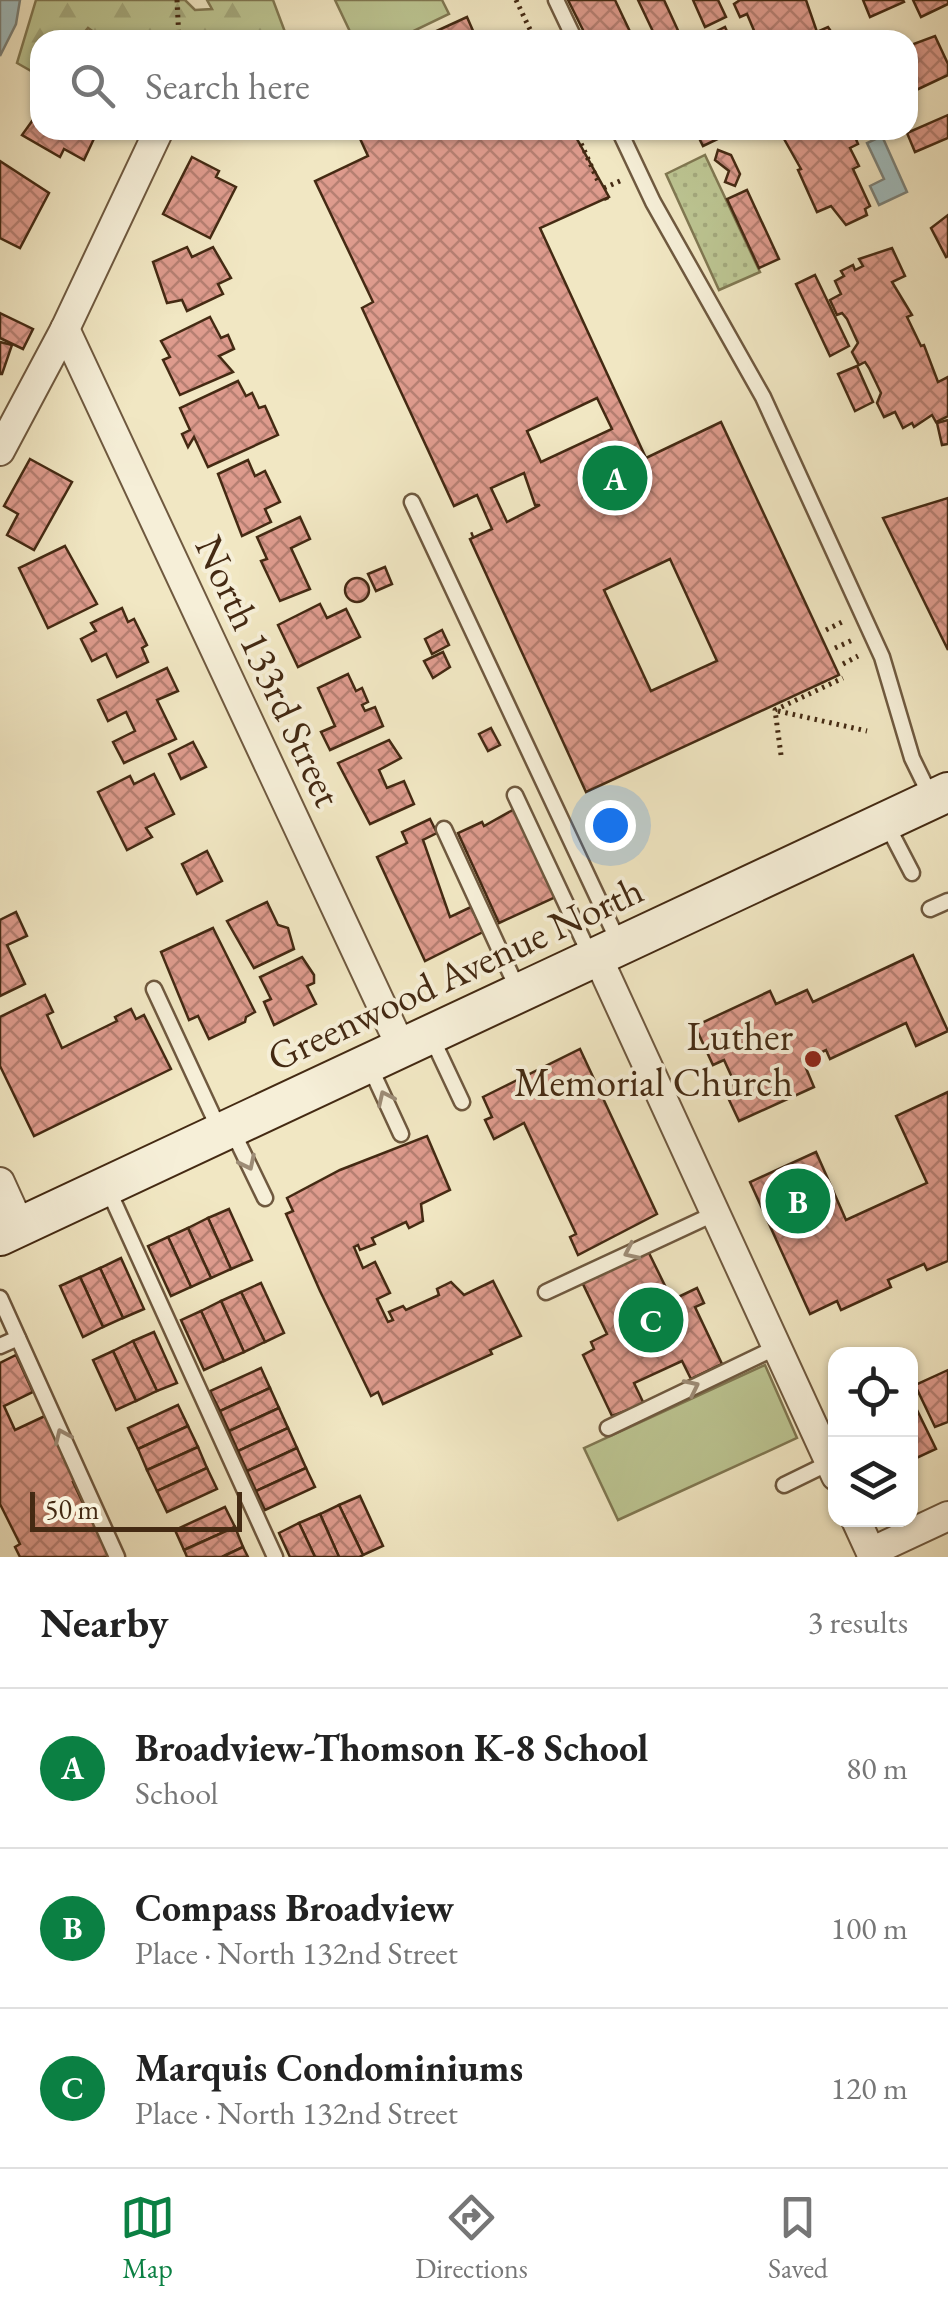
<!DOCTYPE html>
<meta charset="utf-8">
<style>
body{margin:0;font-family:"EB Garamond",serif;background:#f2f2f2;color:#222}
.controls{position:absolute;right:30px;bottom:30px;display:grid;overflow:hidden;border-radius:20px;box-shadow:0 2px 8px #0004}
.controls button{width:90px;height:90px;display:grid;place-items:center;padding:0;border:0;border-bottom:2px solid #e0e0e0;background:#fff;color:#222;font:50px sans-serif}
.scale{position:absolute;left:30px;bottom:25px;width:212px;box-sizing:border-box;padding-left:10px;border:5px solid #442a13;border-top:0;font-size:28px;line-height:35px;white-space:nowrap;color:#442a13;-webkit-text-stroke:8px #f6efd8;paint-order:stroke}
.you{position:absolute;left:610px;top:825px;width:35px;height:35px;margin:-25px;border:8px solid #fff;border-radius:50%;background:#1a73e8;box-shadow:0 0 0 15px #1a73e833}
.badge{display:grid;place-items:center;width:65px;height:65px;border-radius:50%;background:#0b8043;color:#fff;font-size:32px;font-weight:700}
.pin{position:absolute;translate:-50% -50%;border:5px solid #fff;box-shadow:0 2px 10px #0006}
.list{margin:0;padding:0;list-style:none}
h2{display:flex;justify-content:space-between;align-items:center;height:130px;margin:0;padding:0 40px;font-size:42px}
h2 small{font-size:32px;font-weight:400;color:#767676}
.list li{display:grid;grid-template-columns:65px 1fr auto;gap:30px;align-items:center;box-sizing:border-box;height:160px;padding:0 40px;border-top:2px solid #e0e0e0}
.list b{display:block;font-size:38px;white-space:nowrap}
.list p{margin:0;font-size:32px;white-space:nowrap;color:#767676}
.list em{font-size:32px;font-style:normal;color:#767676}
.icon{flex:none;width:55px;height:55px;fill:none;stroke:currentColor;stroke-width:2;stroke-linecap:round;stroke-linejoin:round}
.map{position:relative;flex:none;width:948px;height:1557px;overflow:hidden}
.search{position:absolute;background:#fff;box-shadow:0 2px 8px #0004;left:30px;right:30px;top:30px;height:110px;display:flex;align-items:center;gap:25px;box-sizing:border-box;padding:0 35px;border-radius:30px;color:#767676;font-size:38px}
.sheet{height:610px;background:#fff}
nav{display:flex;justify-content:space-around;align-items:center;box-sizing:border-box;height:140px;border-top:2px solid #e0e0e0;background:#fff;font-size:28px;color:#767676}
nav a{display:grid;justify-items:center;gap:5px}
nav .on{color:#0b8043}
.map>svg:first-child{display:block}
</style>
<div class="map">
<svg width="948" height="1557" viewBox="0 0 948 1557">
<defs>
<pattern id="forest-firs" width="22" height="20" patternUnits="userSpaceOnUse" patternTransform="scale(2.5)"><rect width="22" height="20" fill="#bcc592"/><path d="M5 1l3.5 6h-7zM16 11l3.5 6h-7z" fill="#a3a97d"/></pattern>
<pattern id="park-dots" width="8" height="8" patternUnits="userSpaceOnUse" patternTransform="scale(2.5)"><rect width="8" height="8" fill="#bcc592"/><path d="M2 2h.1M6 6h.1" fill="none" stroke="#a3a97d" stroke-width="1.8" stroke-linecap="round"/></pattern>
<pattern id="building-cross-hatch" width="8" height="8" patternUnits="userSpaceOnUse" patternTransform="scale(2.5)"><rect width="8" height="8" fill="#de9b8d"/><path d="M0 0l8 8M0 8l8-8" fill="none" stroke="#b67f72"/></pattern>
</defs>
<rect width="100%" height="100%" fill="#f1e7c3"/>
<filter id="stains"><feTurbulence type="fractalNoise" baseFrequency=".002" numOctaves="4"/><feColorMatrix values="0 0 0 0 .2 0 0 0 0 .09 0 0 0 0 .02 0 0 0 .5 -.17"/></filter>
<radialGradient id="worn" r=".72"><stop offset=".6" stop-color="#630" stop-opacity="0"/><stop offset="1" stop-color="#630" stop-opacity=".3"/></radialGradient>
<g fill="#bcc592" stroke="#807852" stroke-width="2.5">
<path d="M335 0H442L449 14 395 40H354Z"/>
<path d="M765 1365 797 1438 618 1520 584 1448Z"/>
</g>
<path fill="url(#forest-firs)" stroke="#807852" stroke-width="2.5" d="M36 0H185L195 10 212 9 207 0H273L288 40H105L88 28 78 40H40V76L17 63Z"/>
<path fill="url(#park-dots)" stroke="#807852" stroke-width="2.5" d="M705 155 760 272 719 290 666 174Z"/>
<g fill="#a0bdbf" stroke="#7b827a" stroke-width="2.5">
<path d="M0 0H20L16 24 0 56Z"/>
<path d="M882 136 907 192 879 205 870 186 884 179 867 143Z"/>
</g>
<g fill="url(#building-cross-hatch)" stroke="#442a13" stroke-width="2.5" fill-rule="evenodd">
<path d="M568 0H615L634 40H588Z"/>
<path d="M638 0H664L681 37 657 40Z"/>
<path d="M693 0H718L726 17 705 27Z"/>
<path d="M806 0 817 32 828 27 837 40H758L747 14 740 17 734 4 740 0Z"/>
<path d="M863 0H903L904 2 870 17Z"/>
<path d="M913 0H948V4L921 17Z"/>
<path d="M467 17 477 40H417Z"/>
<path d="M725 27 731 40H706L705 37Z"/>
<path d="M935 36 948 64V75L912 92 908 46Z"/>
<path d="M40 110V130H98L84 160 64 149 60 157 22 135Z"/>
<path d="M948 115V138L915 152 907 133Z"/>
<path d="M356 130H572L609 197 540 228 646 458 721 422 839 675 586 792 470 539 492 529 477 495 454 506 362 308 373 302 315 181 368 156ZM597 398 612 429 541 462 527 431ZM524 473 535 505H540L507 522 491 488ZM670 559 717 661 651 691 604 590Z"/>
<path d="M695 130H718L722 137 703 146Z"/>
<path d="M779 130H852L858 144 850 148 859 166 853 169 870 206 865 209 867 215 846 225 831 206 817 212 798 170 801 169Z"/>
<path d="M718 150 731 155 740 174 735 186 725 182 729 171 715 160Z"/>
<path d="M192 157 219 171 216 177 236 187 210 238 163 214Z"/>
<path d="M0 161 49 193 20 248 0 238Z"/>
<path d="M747 190 779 259 759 268 727 199Z"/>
<path d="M948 215V256L946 257 931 228Z"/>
<path d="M187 247 192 257 213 247 231 278 218 284 223 294 187 311 182 300 167 303 153 262Z"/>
<path d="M892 248 905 276 892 282 912 315 907 317 921 346 924 345 938 382 948 377V416L936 422 932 415 914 427 912 423 903 428 895 412 884 417 877 403 881 393 869 368 865 362 859 365 852 352 858 343 847 319 842 313 837 315 830 300 841 294 835 281 844 276 841 271 853 265 855 270 863 266 859 259Z"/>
<path d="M815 275 849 346 830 356 796 284Z"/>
<path d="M0 313 33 329 23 349 0 338Z"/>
<path d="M210 317 221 338 228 335 234 349 219 356 233 372 180 395 163 360 170 357 161 341Z"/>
<path d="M0 342 12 345 2 374H0Z"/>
<path d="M857 366 873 402 855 411 838 374Z"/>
<path d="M238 381 246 396 252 393 259 408 265 406 278 435 208 467 194 437 188 447 182 434 190 430 180 408Z"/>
<path d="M948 420V444L942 445 937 423Z"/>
<path d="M30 459 72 482 34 550 7 535 18 514 4 506Z"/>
<path d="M248 460 255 476 265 471 280 502 265 509 271 522 242 536 218 474Z"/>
<path d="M948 498V650L883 518Z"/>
<path d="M300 517 310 539 291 548 310 589 280 601 261 561 267 559 257 537Z"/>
<path d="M65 546 97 604 48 628 19 568Z"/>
<path d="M385 567 392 584 376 591 368 574Z"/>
<circle cx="357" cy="590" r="12"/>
<path d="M320 604 327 618 346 609 360 637 298 667 278 625Z"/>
<path d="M122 608 128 622 134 619 147 645 142 648 148 662 117 677 106 654 92 661 81 639 96 631 91 623Z"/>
<path d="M442 630 449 645 432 654 425 639Z"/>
<path d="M443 652 450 667 433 678 424 661Z"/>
<path d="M167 668 178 691 157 700 176 739 124 763 113 742 135 731 126 712 108 721 98 700Z"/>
<path d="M348 674 356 691 362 688 368 702 362 705 365 711 375 707 383 726 330 750 321 732 335 726 318 688Z"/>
<path d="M491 728 500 745 488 751 479 734Z"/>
<path d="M389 740 401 758 379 770 387 788 404 781 414 804 370 824 338 763Z"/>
<path d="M193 742 206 767 181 779 169 754Z"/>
<path d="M154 774 174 814 146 828 152 837 127 850 98 792 130 776 134 784Z"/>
<path d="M518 807 558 896 499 923 458 833 482 822 484 826Z"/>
<path d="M430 819 437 833 423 840 450 917 471 907 483 932 425 961 377 857 407 843 402 832Z"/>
<path d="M207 851 222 881 197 894 182 864Z"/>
<path d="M267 902 278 925 288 928 294 949 254 968 227 921Z"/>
<path d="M16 912 27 936 7 945 25 984 0 996V920Z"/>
<path d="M213 928 255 1012 246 1017 245 1022 209 1039 198 1016 189 1020 161 952Z"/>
<path d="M913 955 948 1031 916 1046 906 1023 830 1059 826 1050 803 1061 814 1087 739 1121 724 1089 735 1084 724 1060 713 1065 695 1026 770 991 776 1004 807 990 813 1002Z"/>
<path d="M302 957 314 975V983L307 986 316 1004 274 1025 264 1002 271 999 260 977Z"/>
<path d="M45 995 53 1012 47 1015 62 1048 117 1021 115 1017 131 1009 136 1019 144 1015 171 1069 34 1136 0 1066V1017Z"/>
<path d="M580 1049 657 1214 578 1255 570 1237 576 1234 524 1123 494 1139 485 1120 492 1117 483 1097Z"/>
<path d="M948 1092V1261L927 1270 924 1264 888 1280 891 1287 841 1310 837 1301 810 1314 750 1182 816 1152 846 1220 927 1183 896 1116Z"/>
<path d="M427 1136 450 1190 421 1204 423 1221 409 1228 406 1222 372 1238 375 1244 360 1250 358 1245 354 1247 363 1268 375 1262 390 1293 377 1299 388 1322 393 1320 389 1312 403 1306 406 1310 439 1295 437 1289 451 1282 464 1295 493 1281 521 1336 490 1350 492 1354 383 1404 378 1392 371 1396 320 1291 286 1214 293 1211 287 1198 340 1170Z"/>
<path d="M229 1209 252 1260 231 1269 208 1218Z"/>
<path d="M208 1218 231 1269 211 1278 188 1228Z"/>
<path d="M188 1228 211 1278 191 1287 168 1237Z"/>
<path d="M168 1237 191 1287 171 1296 148 1246Z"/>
<path d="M647 1249 672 1300 697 1288 704 1303 695 1307 722 1364 691 1379 682 1361 634 1383 644 1404 612 1416 583 1355 594 1349 591 1342 607 1334 581 1280Z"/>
<path d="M121 1258 144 1309 123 1318 100 1268Z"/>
<path d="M100 1268 123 1318 103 1327 80 1277Z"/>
<path d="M80 1277 103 1327 83 1337 60 1286Z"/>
<path d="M261 1283 284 1333 265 1342 241 1292Z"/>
<path d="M241 1292 265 1342 244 1352 221 1301Z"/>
<path d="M221 1301 244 1352 224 1361 201 1311Z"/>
<path d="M201 1311 224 1361 204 1370 181 1320Z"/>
<path d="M154 1332 177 1383 157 1391 133 1341Z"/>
<path d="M133 1341 157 1391 136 1401 113 1351Z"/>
<path d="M113 1351 136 1401 116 1410 93 1360Z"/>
<path d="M16 1355 33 1392 4 1406 15 1430 47 1415 76 1481 73 1482 82 1501 86 1499 112 1557H20L15 1547 20 1544 0 1504V1363Z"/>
<path d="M261 1368 270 1388 220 1411 210 1391Z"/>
<path d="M948 1370V1422L935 1427 915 1385Z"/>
<path d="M270 1388 279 1408 229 1431 220 1411Z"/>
<path d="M178 1405 188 1426 138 1449 128 1428Z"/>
<path d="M279 1408 288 1428 238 1451 229 1431Z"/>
<path d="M910 1408 917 1410 936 1449 910 1461Z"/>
<path d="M188 1426 198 1447 147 1470 138 1449Z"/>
<path d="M288 1428 297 1448 247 1471 238 1451Z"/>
<path d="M198 1447 207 1468 157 1491 147 1470Z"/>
<path d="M297 1448 306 1468 256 1491 247 1471Z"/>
<path d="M207 1468 217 1489 167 1512 157 1491Z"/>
<path d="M306 1468 315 1487 265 1510 256 1491Z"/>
<path d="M360 1496 383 1546 363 1555 339 1505Z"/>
<path d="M339 1505 363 1555 359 1557H339L320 1514Z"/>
<path d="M225 1507 235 1527 184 1550 175 1530Z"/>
<path d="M320 1514 339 1557H315L299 1523Z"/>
<path d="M299 1523 315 1557H290L279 1533Z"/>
<path d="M235 1527 243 1547 222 1557H187L184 1550Z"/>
<path d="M243 1547 248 1557H222Z"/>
</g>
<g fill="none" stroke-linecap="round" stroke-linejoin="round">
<defs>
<g id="service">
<path d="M556 0 575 40"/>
<path d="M619 130 653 202 763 397 882 657 912 758 932 799"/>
<path d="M412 502 620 945"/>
<path d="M515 795 591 957"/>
<path d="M886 823 912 873"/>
<path d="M444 829 519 992"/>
<path d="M930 909 948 901"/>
<path d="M154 989 220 1131"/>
<path d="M430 1034 462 1102"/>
<path d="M370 1067 401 1134"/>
<path d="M231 1128 265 1198"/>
<path d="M107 1187 275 1557"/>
<path d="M546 1292 716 1213"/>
<path d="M0 1298 117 1557"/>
<path d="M0 1346 18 1338"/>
<path d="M608 1428 777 1347"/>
<path d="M784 1485 829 1463"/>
</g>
<g id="minor">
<path d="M65 329 401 1047"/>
<path d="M0 451 65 329 159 130"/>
<path d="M597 956 836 1476"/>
<path d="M0 1182 20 1226"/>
<path d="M856 1520 873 1557"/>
<path d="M871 1552 948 1516"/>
</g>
<path id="secondary" d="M0 1236 948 792"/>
</defs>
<use href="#service" stroke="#6f593f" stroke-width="19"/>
<use href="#minor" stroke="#6f593f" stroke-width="32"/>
<use href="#secondary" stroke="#442a13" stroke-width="42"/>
<g stroke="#442a13" stroke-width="5" stroke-dasharray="2.5 5" stroke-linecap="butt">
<path d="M177 0 179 40"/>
<path d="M516 0 535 40"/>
<path d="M575 130 598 181"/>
<path d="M604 188 620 181"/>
<path d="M606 198 607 200"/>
<path d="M471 535 476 533"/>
<path d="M826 630 846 620"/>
<path d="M835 648 855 639"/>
<path d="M843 664 858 656"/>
<path d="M778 711 867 731"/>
<path d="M781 755 775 710 843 678"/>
</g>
<use href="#service" stroke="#f6efd8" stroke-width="14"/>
<use href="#minor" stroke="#f6efd8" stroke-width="28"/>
<use href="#secondary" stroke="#f6efd8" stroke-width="38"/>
</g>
<defs><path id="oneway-chevron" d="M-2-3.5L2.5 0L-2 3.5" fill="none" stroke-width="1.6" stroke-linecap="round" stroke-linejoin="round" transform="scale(2.5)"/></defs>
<g stroke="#9d8c76">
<use href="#oneway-chevron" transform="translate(385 1098) rotate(-115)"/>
<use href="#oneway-chevron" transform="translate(248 1163) rotate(64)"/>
<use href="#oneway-chevron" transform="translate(631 1252) rotate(155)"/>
<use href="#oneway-chevron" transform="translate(692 1387) rotate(-26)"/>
<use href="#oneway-chevron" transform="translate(62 1436) rotate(-114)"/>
</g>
<circle fill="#8f2418" stroke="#f6efd8" stroke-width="4" cx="813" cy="1059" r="10"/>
<g text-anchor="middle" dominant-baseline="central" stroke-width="8" stroke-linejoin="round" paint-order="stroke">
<g font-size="40" fill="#442a13" stroke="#f6efd8">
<text transform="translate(269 671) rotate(65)">North 133rd Street</text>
<text transform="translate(455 973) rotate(-25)">Greenwood Avenue North</text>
</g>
<g font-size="40" fill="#442a13" stroke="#f6efd8" text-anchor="end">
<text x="793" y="1036">Luther<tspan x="793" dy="46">Memorial Church</tspan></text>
</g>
</g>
<rect width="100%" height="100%" filter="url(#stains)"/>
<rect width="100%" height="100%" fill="url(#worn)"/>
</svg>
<div class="controls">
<button><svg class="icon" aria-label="locate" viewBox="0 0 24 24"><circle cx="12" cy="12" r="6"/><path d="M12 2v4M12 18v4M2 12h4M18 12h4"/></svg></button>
<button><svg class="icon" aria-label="layers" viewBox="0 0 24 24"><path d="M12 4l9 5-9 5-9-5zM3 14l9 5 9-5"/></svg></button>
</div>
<div class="scale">50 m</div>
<div class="you"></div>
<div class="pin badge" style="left:615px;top:478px">A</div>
<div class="pin badge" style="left:798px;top:1201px">B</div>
<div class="pin badge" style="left:651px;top:1320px">C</div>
<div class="search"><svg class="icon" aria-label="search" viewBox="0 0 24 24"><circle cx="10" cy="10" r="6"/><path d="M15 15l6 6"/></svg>Search here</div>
</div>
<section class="sheet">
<h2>Nearby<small>3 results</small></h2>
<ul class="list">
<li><span class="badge">A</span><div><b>Broadview-Thomson K-8 School</b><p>School</p></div><em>80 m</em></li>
<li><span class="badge">B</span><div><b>Compass Broadview</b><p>Place · North 132nd Street</p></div><em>100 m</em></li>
<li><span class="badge">C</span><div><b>Marquis Condominiums</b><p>Place · North 132nd Street</p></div><em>120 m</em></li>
</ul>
</section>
<nav>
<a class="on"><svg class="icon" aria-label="map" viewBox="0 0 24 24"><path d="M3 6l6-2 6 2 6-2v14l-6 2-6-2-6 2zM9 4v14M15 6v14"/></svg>Map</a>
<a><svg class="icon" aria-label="directions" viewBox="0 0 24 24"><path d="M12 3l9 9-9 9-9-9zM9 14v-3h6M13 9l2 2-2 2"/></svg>Directions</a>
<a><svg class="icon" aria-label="saved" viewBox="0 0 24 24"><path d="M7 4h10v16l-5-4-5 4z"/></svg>Saved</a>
</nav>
